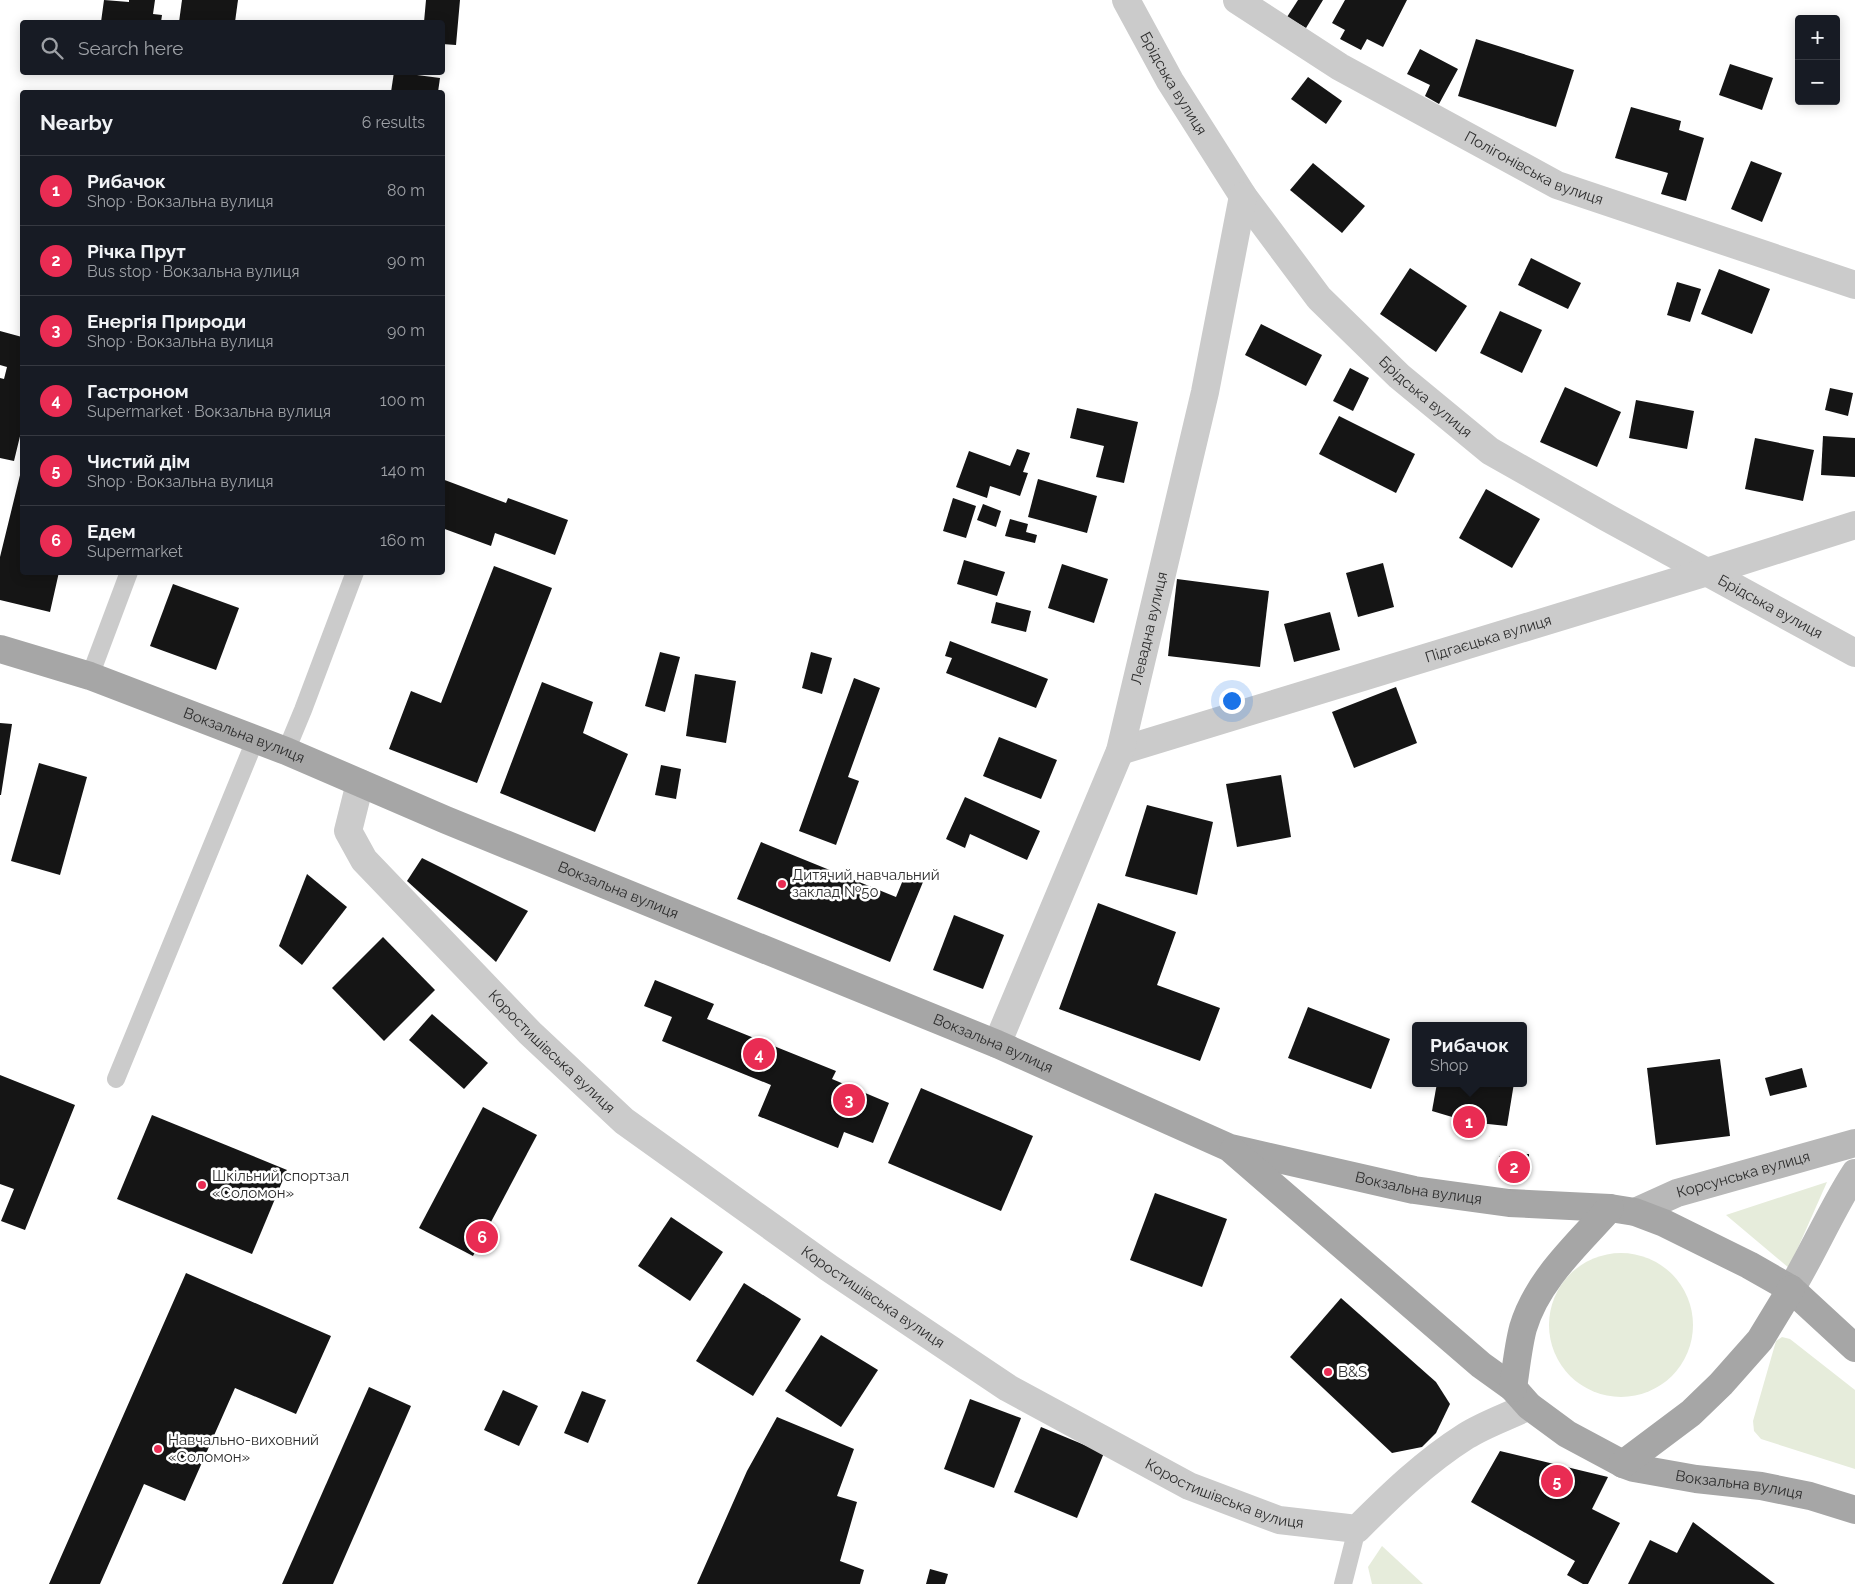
<!DOCTYPE html>
<meta charset="utf-8">
<style>
body{margin:0;font-family:Raleway,sans-serif;background:#242831;color:#f1f3f6}
.controls{position:absolute;right:15px;top:15px;display:grid;overflow:hidden;border-radius:5px;box-shadow:0 2px 12px #0003}
.controls button{width:45px;height:45px;display:grid;place-items:center;padding:0;border:0;border-bottom:1px solid #363941;background:#171b24;color:#f1f3f6;font:25px sans-serif}
.you{position:absolute;left:1231px;top:700px;width:18px;height:18px;margin:-12px;border:4px solid #fff;border-radius:50%;background:#1a73e8;box-shadow:0 0 0 8px #1a73e833}
.badge{display:grid;place-items:center;width:32px;height:32px;border-radius:50%;background:#e92c53;color:#fff;font-size:16px;font-weight:700}
.pin{position:absolute;translate:-50% -50%;border:2px solid #fff;box-shadow:0 1px 5px #0006}
.popup{position:absolute;left:1412px;top:1022px;width:115px;height:65px;box-sizing:border-box;display:grid;place-content:center;border-radius:5px;background:#171b24;filter:drop-shadow(0 1px 4px #0005);font-size:16px;white-space:nowrap;color:#9ea1a6}
.popup b{font-size:19px;color:#f1f3f6}
.popup::after{content:'';position:absolute;left:50%;top:100%;margin-left:-10px;border:10px solid transparent;border-top-color:#171b24}
.list{margin:0;padding:0;list-style:none}
h2{display:flex;justify-content:space-between;align-items:center;height:65px;margin:0;padding:0 20px;font-size:21px}
h2 small{font-size:16px;font-weight:400;color:#9ea1a6}
.list li{display:grid;grid-template-columns:32px 1fr auto;gap:15px;align-items:center;box-sizing:border-box;height:70px;padding:0 20px;border-top:1px solid #363941}
.list b{display:block;font-size:19px;white-space:nowrap}
.list p{margin:0;font-size:16px;white-space:nowrap;color:#9ea1a6}
.list em{font-size:16px;font-style:normal;color:#9ea1a6}
.icon{flex:none;width:28px;height:28px;fill:none;stroke:currentColor;stroke-width:2;stroke-linecap:round;stroke-linejoin:round}
.map{position:relative;flex:none;width:1855px;height:1584px;overflow:hidden}
.search{position:absolute;background:#171b24;box-shadow:0 2px 12px #0003;left:20px;top:20px;width:425px;height:55px;display:flex;align-items:center;gap:12px;box-sizing:border-box;padding:0 18px;border-radius:5px;color:#9ea1a6;font-size:19px}
.panel{position:absolute;background:#171b24;box-shadow:0 2px 12px #0003;left:20px;top:90px;width:425px;height:485px;border-radius:5px}
.map>svg:first-child{display:block}
</style>
<div class="map">
<svg width="1855" height="1584" viewBox="0 0 1855 1584">
<rect width="100%" height="100%" fill="#fff"/>
<g fill="#e6ecdb">
<path d="M1827 1182 1789 1268 1726 1215Z"/>
<circle cx="1621" cy="1325" r="72"/>
<path d="M1782 1337 1790 1339 1855 1390V1469L1761 1439 1754 1431 1753 1421 1776 1341Z"/>
<path d="M1382 1546 1423 1584H1372L1368 1567Z"/>
</g>
<g fill="#151515">
<path d="M104 0 129 2V0H155L153 14 162 15 161 22H101Z"/>
<path d="M182 0H238L235 22H179Z"/>
<path d="M426 0H460L456 45 442 44V22H424Z"/>
<path d="M1298 0H1323L1306 28 1287 17Z"/>
<path d="M1345 0H1407L1383 47 1367 39 1361 50 1340 39 1345 30 1332 23Z"/>
<path d="M1476 39 1574 70 1556 127 1458 96Z"/>
<path d="M1420 49 1458 69 1439 104 1425 96 1430 85 1407 74Z"/>
<path d="M1730 64 1773 78 1762 110 1719 95Z"/>
<path d="M394 72 440 78 438 92H391Z"/>
<path d="M1308 77 1342 101 1326 124 1291 99Z"/>
<path d="M1631 107 1681 121 1679 130 1704 138 1686 201 1661 194 1668 173 1615 158Z"/>
<path d="M1751 161 1782 173 1762 222 1731 209Z"/>
<path d="M1313 163 1365 206 1342 233 1290 190Z"/>
<path d="M1531 258 1581 283 1568 309 1518 285Z"/>
<path d="M1410 268 1467 306 1436 352 1380 314Z"/>
<path d="M1719 269 1770 289 1752 334 1701 314Z"/>
<path d="M1677 282 1701 289 1690 322 1667 315Z"/>
<path d="M1500 311 1542 330 1522 373 1480 353Z"/>
<path d="M1261 324 1322 355 1306 386 1245 355Z"/>
<path d="M0 331 22 337V428L14 461 0 458V378L4 379 7 367 0 365Z"/>
<path d="M1350 368 1369 378 1353 411 1333 401Z"/>
<path d="M1565 387 1621 412 1597 467 1540 442Z"/>
<path d="M1830 388 1853 393 1848 416 1825 410Z"/>
<path d="M1636 400 1694 411 1687 449 1629 438Z"/>
<path d="M1077 408 1138 422 1124 483 1096 477 1104 446 1070 438Z"/>
<path d="M1339 416 1415 454 1396 493 1319 454Z"/>
<path d="M1823 436 1855 438V477L1821 475Z"/>
<path d="M1755 438 1814 450 1803 501 1745 489Z"/>
<path d="M1017 449 1030 453 1023 472 1028 473 1020 496 990 486 987 498 956 487 969 451 1010 466Z"/>
<path d="M22 467V572H59L50 612 0 600V557Z"/>
<path d="M442 479 506 503 508 498 568 520 555 555 495 533 491 546 442 528Z"/>
<path d="M1038 479 1097 496 1087 533 1028 517Z"/>
<path d="M1486 489 1540 519 1512 568 1459 538Z"/>
<path d="M953 498 976 506 966 538 943 531Z"/>
<path d="M983 504 1001 511 996 527 977 520Z"/>
<path d="M1010 519 1028 524 1026 532 1037 535 1035 543 1005 536Z"/>
<path d="M964 560 1005 572 997 596 957 584Z"/>
<path d="M1383 563 1394 607 1358 617 1346 573Z"/>
<path d="M1062 564 1108 579 1094 623 1048 608Z"/>
<path d="M494 566 552 588 477 783 389 749 411 691 441 703Z"/>
<path d="M1177 579 1269 591 1260 667 1168 656Z"/>
<path d="M173 584 239 608 216 670 150 646Z"/>
<path d="M996 602 1031 611 1026 632 991 623Z"/>
<path d="M1330 612 1340 650 1294 662 1284 624Z"/>
<path d="M950 641 1048 679 1036 708 946 673 952 658 945 656Z"/>
<path d="M660 652 680 657 665 712 645 706Z"/>
<path d="M811 652 832 658 822 694 802 688Z"/>
<path d="M695 674 736 681 726 743 686 736Z"/>
<path d="M854 678 880 688 848 777 859 781 836 845 799 831Z"/>
<path d="M542 682 593 702 583 733 628 754 595 832 500 793Z"/>
<path d="M1396 687 1417 743 1354 768 1332 712Z"/>
<path d="M0 723 12 724 1 795H0Z"/>
<path d="M999 737 1057 760 1041 799 983 776Z"/>
<path d="M39 763 87 777 60 875 11 861Z"/>
<path d="M661 765 681 769 676 799 655 795Z"/>
<path d="M1281 775 1291 837 1237 847 1226 784Z"/>
<path d="M965 797 1040 831 1027 860 970 834 965 848 946 839Z"/>
<path d="M1147 805 1213 822 1197 895 1125 876Z"/>
<path d="M761 842 896 897 905 875 923 882 890 962 737 899Z"/>
<path d="M422 858 528 911 496 962 407 881Z"/>
<path d="M307 874 347 907 302 965 279 946Z"/>
<path d="M1098 903 1176 932 1157 985 1220 1008 1200 1061 1059 1009Z"/>
<path d="M954 915 1004 935 983 989 933 970Z"/>
<path d="M383 937 435 990 384 1041 332 988Z"/>
<path d="M655 980 714 1004 707 1019 836 1071 832 1079 889 1103 873 1143 844 1132 838 1148 758 1116 771 1085 662 1041 672 1017 644 1006Z"/>
<path d="M1308 1007 1390 1039 1371 1089 1288 1058Z"/>
<path d="M432 1014 488 1063 464 1089 409 1040Z"/>
<path d="M1720 1059 1730 1136 1656 1145 1647 1068Z"/>
<path d="M1802 1068 1807 1087 1770 1096 1765 1078Z"/>
<path d="M0 1075 75 1105 25 1230 1 1221 14 1189 0 1184Z"/>
<path d="M1437 1083H1514L1507 1126 1469 1122 1432 1111Z"/>
<path d="M921 1088 1033 1136 1001 1211 888 1163Z"/>
<path d="M483 1107 537 1135 473 1256 419 1228Z"/>
<path d="M152 1115 287 1170 252 1254 117 1199Z"/>
<path d="M1529 1154V1166L1499 1168V1156Z"/>
<path d="M1155 1193 1227 1219 1202 1287 1130 1260Z"/>
<path d="M671 1217 723 1252 690 1301 638 1266Z"/>
<path d="M186 1273 331 1336 296 1414 235 1388 185 1501 144 1484 100 1584H49Z"/>
<path d="M744 1283 801 1319 753 1396 696 1361Z"/>
<path d="M1341 1298 1436 1382 1450 1404 1436 1433 1422 1447 1392 1453 1290 1357Z"/>
<path d="M821 1335 878 1370 841 1427 785 1391Z"/>
<path d="M369 1387 411 1406 333 1584H282Z"/>
<path d="M503 1390 538 1406 519 1446 484 1430Z"/>
<path d="M582 1391 606 1400 588 1443 564 1433Z"/>
<path d="M970 1399 1021 1418 994 1488 944 1469Z"/>
<path d="M777 1417 854 1449 837 1496 857 1502 840 1561 864 1570 860 1584H697L747 1471Z"/>
<path d="M1041 1427 1104 1453 1077 1518 1014 1492Z"/>
<path d="M1500 1451 1608 1477 1592 1509 1620 1523 1588 1584H1583L1567 1575 1575 1561 1471 1502Z"/>
<path d="M1693 1522 1775 1584H1628L1650 1540 1677 1553Z"/>
<path d="M930 1569 948 1574 945 1584H926Z"/>
</g>
<g fill="none" stroke-linecap="round" stroke-linejoin="round">
<g stroke="#cbcbcb" stroke-width="18">
<path d="M90 676 129 572"/>
<path d="M286 751 303 710 355 572"/>
<path d="M116 1079 256 738"/>
<path d="M1343 1584 1357 1529"/>
</g>
<g stroke="#cbcbcb" stroke-width="28">
<path id="s1" d="M1126 0 1170 81 1243 196 1319 298 1399 376 1490 451 1606 517 1855 653"/>
<path id="s2" d="M1237 0 1340 67 1557 185 1855 285"/>
<path id="s3" d="M1120 751 1707 572 1855 525"/>
<path id="s4" d="M360 783 348 831 364 860 530 1033 624 1121 829 1268 1008 1388 1189 1486 1279 1520 1357 1529C1391 1495 1425 1462 1466 1436 1485 1424 1509 1416 1529 1406"/>
<path id="s5" d="M997 1044 1120 751 1205 392 1243 196"/>
</g>
<g stroke="#b8b8b8" stroke-width="28">
<path id="s6" d="M1635 1212 1677 1193 1855 1143"/>
<path d="M1791 1289C1814 1251 1831 1210 1855 1173"/>
</g>
<g stroke="#a6a6a6" stroke-width="28">
<path id="s7" d="M0 649 90 676 286 751 446 820 997 1044 1230 1148 1414 1190 1509 1203 1610 1208 1635 1212 1664 1223 1749 1265 1791 1289 1855 1348"/>
<path id="s8" d="M1233 1151 1481 1365 1513 1388 1529 1406 1567 1434 1623 1464 1634 1468 1696 1479 1761 1486 1810 1496 1855 1510"/>
<path d="M1513 1388C1516 1369 1518 1347 1523 1328 1537 1280 1578 1244 1610 1208"/>
<path d="M1623 1464 1691 1413 1721 1384 1760 1340 1791 1289"/>
</g>
</g>
<g fill="#e92c53" stroke="#fff" stroke-width="2">
<circle cx="782" cy="884" r="5"/>
<circle cx="202" cy="1185" r="5"/>
<circle cx="1328" cy="1372" r="5"/>
<circle cx="158" cy="1449" r="5"/>
</g>
<g text-anchor="middle" dominant-baseline="central" stroke-width="5" stroke-linejoin="round" paint-order="stroke">
<g font-size="15" fill="#2e2e2e" stroke="#fff">
<text stroke="none"><textPath href="#s1" startOffset="96">Брідська вулиця</textPath></text>
<text stroke="none"><textPath href="#s2" startOffset="342">Полігонівська вулиця</textPath></text>
<text stroke="none"><textPath href="#s1" startOffset="501">Брідська вулиця</textPath></text>
<text stroke="none"><textPath href="#s1" startOffset="906">Брідська вулиця</textPath></text>
<text stroke="none"><textPath href="#s5" startOffset="444">Левадна вулиця</textPath></text>
<text stroke="none"><textPath href="#s3" startOffset="385">Підгаєцька вулиця</textPath></text>
<text stroke="none"><textPath href="#s7" startOffset="259">Вокзальна вулиця</textPath></text>
<text stroke="none"><textPath href="#s7" startOffset="664">Вокзальна вулиця</textPath></text>
<text stroke="none"><textPath href="#s7" startOffset="1069">Вокзальна вулиця</textPath></text>
<text stroke="none"><textPath href="#s4" startOffset="351">Коростишівська вулиця</textPath></text>
<text stroke="none"><textPath href="#s6" startOffset="115">Корсунська вулиця</textPath></text>
<text stroke="none"><textPath href="#s7" startOffset="1521">Вокзальна вулиця</textPath></text>
<text stroke="none"><textPath href="#s4" startOffset="756">Коростишівська вулиця</textPath></text>
<text stroke="none"><textPath href="#s8" startOffset="620">Вокзальна вулиця</textPath></text>
<text stroke="none"><textPath href="#s4" startOffset="1161">Коростишівська вулиця</textPath></text>
</g>
<g font-size="15" fill="#2e2e2e" stroke="#fff" text-anchor="start">
<text x="792" y="875">Дитячий навчальний<tspan x="792" dy="17">заклад №50</tspan></text>
<text x="212" y="1176">Шкільний спортзал<tspan x="212" dy="17">«Соломон»</tspan></text>
<text x="1338" y="1372">B&amp;S</text>
<text x="168" y="1440">Навчально-виховний<tspan x="168" dy="17">«Соломон»</tspan></text>
</g>
</g>
</svg>
<div class="controls">
<button>+</button>
<button>−</button>
</div>
<div class="you"></div>
<div class="pin badge" style="left:1469px;top:1122px">1</div>
<div class="popup"><b>Рибачок</b>Shop</div>
<div class="pin badge" style="left:1514px;top:1167px">2</div>
<div class="pin badge" style="left:849px;top:1100px">3</div>
<div class="pin badge" style="left:759px;top:1054px">4</div>
<div class="pin badge" style="left:1557px;top:1481px">5</div>
<div class="pin badge" style="left:482px;top:1237px">6</div>
<div class="search"><svg class="icon" aria-label="search" viewBox="0 0 24 24"><circle cx="10" cy="10" r="6"/><path d="M15 15l6 6"/></svg>Search here</div>
<section class="panel">
<h2>Nearby<small>6 results</small></h2>
<ul class="list">
<li><span class="badge">1</span><div><b>Рибачок</b><p>Shop · Вокзальна вулиця</p></div><em>80 m</em></li>
<li><span class="badge">2</span><div><b>Річка Прут</b><p>Bus stop · Вокзальна вулиця</p></div><em>90 m</em></li>
<li><span class="badge">3</span><div><b>Енергія Природи</b><p>Shop · Вокзальна вулиця</p></div><em>90 m</em></li>
<li><span class="badge">4</span><div><b>Гастроном</b><p>Supermarket · Вокзальна вулиця</p></div><em>100 m</em></li>
<li><span class="badge">5</span><div><b>Чистий дім</b><p>Shop · Вокзальна вулиця</p></div><em>140 m</em></li>
<li><span class="badge">6</span><div><b>Едем</b><p>Supermarket</p></div><em>160 m</em></li>
</ul>
</section>
</div>
